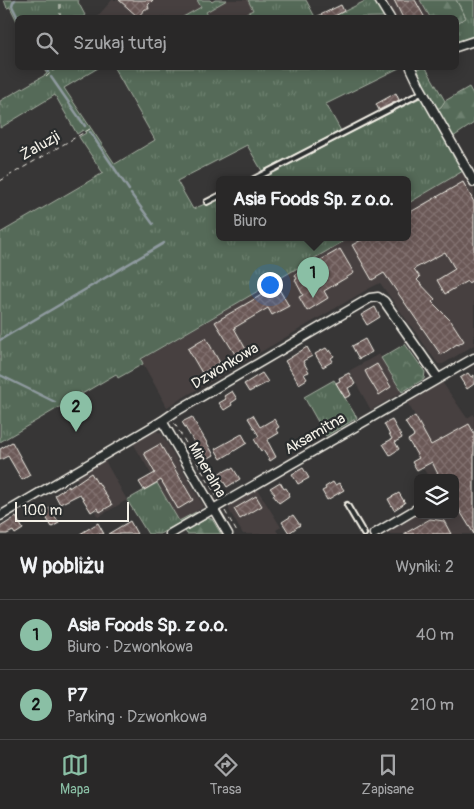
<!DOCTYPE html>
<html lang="pl">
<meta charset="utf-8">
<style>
body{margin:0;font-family:Pangolin,sans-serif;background:#353434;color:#f1f3f6}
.controls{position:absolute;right:15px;bottom:15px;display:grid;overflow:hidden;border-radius:8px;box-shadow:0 2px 12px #0003}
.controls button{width:45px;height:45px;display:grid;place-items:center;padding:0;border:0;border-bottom:1px solid #454445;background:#292828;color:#f1f3f6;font:25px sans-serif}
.scale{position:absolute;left:15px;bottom:12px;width:114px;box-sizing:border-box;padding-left:5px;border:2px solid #f4f1e8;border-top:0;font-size:14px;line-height:18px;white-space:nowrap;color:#f4f1e8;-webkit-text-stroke:4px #2a2d2e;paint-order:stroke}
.you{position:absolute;left:269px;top:284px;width:18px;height:18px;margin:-12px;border:4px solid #fff;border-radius:50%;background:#1a73e8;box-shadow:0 0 0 8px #1a73e833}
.badge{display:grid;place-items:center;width:32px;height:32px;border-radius:50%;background:#8abfa5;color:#111;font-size:16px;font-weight:700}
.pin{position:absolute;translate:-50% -41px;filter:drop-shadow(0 1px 2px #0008)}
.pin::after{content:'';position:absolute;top:26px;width:18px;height:15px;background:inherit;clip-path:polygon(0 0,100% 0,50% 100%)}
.popup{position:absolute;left:216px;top:176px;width:195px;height:65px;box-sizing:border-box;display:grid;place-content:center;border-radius:8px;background:#292828;filter:drop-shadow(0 1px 4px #0005);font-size:16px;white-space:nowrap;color:#a5a6a8}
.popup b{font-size:19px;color:#f1f3f6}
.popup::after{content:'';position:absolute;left:50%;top:100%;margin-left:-10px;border:10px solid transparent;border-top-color:#292828}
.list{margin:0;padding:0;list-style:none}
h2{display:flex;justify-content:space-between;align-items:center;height:65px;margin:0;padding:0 20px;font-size:21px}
h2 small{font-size:16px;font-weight:400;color:#a5a6a8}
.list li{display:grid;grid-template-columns:32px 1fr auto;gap:15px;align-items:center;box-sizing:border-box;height:70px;padding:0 20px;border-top:1px solid #454445}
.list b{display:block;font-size:19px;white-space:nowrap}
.list p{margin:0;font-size:16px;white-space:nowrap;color:#a5a6a8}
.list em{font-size:16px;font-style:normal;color:#a5a6a8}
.icon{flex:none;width:28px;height:28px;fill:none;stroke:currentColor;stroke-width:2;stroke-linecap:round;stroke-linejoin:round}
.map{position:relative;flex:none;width:474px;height:534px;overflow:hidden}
.search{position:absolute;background:#292828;box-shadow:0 2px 12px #0003;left:15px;right:15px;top:15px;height:55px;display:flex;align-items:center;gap:12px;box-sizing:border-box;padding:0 18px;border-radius:8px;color:#a5a6a8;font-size:19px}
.sheet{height:205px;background:#292828}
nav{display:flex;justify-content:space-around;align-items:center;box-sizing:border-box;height:70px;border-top:1px solid #454445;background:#292828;font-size:14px;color:#a5a6a8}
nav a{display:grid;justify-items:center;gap:2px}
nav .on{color:#8abfa5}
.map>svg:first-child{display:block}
</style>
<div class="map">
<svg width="474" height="534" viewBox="0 0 474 534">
<defs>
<pattern id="grass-tufts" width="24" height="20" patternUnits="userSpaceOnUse" patternTransform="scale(1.25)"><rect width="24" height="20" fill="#556b58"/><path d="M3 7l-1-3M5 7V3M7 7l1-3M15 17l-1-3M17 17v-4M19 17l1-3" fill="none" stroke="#6e8170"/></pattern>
<pattern id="forest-firs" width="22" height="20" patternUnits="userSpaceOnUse" patternTransform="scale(1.25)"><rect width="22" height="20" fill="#556b58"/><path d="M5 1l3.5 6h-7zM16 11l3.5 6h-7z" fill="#6e8170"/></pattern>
<pattern id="park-crowns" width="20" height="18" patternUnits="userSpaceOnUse" patternTransform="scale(1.25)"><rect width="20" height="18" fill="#556b58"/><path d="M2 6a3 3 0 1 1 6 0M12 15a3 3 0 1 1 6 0" fill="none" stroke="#6e8170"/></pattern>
<pattern id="building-cross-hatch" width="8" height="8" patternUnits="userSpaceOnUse" patternTransform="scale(1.25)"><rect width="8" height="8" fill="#6b5957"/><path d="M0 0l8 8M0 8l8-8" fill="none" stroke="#81716f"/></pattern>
</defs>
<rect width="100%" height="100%" fill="#373636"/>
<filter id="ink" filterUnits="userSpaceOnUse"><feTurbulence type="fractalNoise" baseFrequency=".02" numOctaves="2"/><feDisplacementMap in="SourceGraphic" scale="10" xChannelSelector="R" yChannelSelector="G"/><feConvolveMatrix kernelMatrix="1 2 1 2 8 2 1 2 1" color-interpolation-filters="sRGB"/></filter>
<g filter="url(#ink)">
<g fill="#474040">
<path d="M112 0H279L250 11 238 17 96 18Z"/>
<path d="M383 0H420L430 17H393Z"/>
<path d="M463 171 474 190V345L443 364H438L380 283 368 289 167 407 141 360 351 237H407V204Z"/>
<path d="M379 354 402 392 371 410 349 371Z"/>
<path d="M442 382 467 418 474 414V534H382L418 513V515H455V478H429L413 451 429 440 407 402Z"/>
<path d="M154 430 161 433 203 505 202 508 179 521 133 443Z"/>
<path d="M104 459 127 500 98 517 75 476Z"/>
<path d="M257 489 281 527 276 530 279 534H243L229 510V506Z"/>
</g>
<g fill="url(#grass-tufts)" stroke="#a4aea0">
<path d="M4 0H79L78 2 86 17 18 18 17 21 10 7 7 8Z"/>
<path d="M197 0H210L212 2 215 0H227L206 12 209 17H183L201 7Z"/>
<path d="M248 0H306L315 17H238L253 10Z"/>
<path d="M367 0H375L384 17 331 18Z"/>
<path d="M456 0H474V38L457 45V23L466 17Z"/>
<path d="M43 68H98L64 88 115 164 155 140 114 68H399L326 104 341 131 262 171 247 145 177 181 193 209 219 198V237H351L141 359 143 364 118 378 116 374 0 442V233L103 173 79 137 86 133 83 130 77 134 55 95 0 128V101L47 74Z"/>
<path d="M414 68H426L445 101 441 107 437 109Z"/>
<path d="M422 97 463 171 407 204V179H260Z"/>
<path d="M334 380 357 418 326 436 304 397Z"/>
<path d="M157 483 179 521 196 512 197 513 160 534H148L127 500Z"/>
</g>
<g fill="url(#forest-firs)" stroke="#a4aea0">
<path d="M420 0H456L466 18 457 23 456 18 430 17Z"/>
<path d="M469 87 474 96V123L453 137 437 109 441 107 445 101Z"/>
<path d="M208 518 212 519 221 534H187L185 531Z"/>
</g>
<path fill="url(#park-crowns)" stroke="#a4aea0" d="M405 344 425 372 424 379 402 392 381 358Z"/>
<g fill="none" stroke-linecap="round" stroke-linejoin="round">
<g stroke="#8f9a9f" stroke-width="2.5">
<path d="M15 0 13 2 12 6 18 18"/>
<path d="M46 68 48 72"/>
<path d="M51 77 85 126"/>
<path d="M90 132 129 190"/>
<path d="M131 194 153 224"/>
<path d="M0 340 164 243"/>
<path d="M0 375 55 402"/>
</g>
</g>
<g fill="url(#building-cross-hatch)" stroke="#f4f1e8">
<path d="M119 0H153L148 5 149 9H145L138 17Z"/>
<path d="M394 0H415L425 18H403Z"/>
<path d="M341 5 344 11 331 18H314Z"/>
<path d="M396 93 399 100 379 110 376 104Z"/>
<path d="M463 182 474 202V280L468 283 467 281 445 294 437 280 455 269 445 252 414 269 420 277 417 280 435 299 432 302 451 321 464 341 458 345 457 344 441 355 384 273 372 280 352 245 367 237H407V214Z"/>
<path d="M340 249 354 273 324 291 328 298 307 311 299 297 303 295 295 280 297 279 295 275Z"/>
<path d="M277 286 289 306 272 315 268 308 234 328 248 353 238 359 215 322Z"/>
<path d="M375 307 380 317 367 325 361 315Z"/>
<path d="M206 338 220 363 202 373 188 349Z"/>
<path d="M365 339 372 352 359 359 352 346Z"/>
<path d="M307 347 312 356 303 361 309 372 304 374 307 379 299 384 285 361Z"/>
<path d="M326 348 329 352 330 350 334 356 331 358 333 361 323 367 315 354Z"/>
<path d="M377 364 391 387 379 395 368 377 365 371Z"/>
<path d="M262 373 268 382 249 392 244 384Z"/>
<path d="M349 373 355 384 348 388 351 395 345 398 336 383 340 381 339 378Z"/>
<path d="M468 373 471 377 474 375V384L467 389 460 378Z"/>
<path d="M232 391 237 399 231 403 232 405 224 410 219 403 226 399 224 396Z"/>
<path d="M253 415 260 427 274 419 279 427 276 429 279 433 267 440 276 457 270 461 263 450 261 451 254 439 259 436 248 418Z"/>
<path d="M415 416 431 445 469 424 474 433V534L455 503V478H440L432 462 417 470 412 462 419 458 408 440 414 436 405 422Z"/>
<path d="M192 417 214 455 207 459 203 450 200 452 182 422Z"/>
<path d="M392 420 402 438 395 442 399 449 390 455 383 444 392 439 384 424Z"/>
<path d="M242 434 247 443 221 459 215 449Z"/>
<path d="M12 442 30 475 22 480 8 456 0 460V449Z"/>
<path d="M160 444 193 500 178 509 161 480 144 490 139 482 155 473 144 453Z"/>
<path d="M231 468V469L233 468 240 479 227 487 222 479 220 480 217 475 224 470 225 471Z"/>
<path d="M303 468 309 478 298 484 292 474Z"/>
<path d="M91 473 97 483 98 482 112 505 100 512 97 508 91 512 80 494 60 504 55 495 69 486V488Z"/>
<path d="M280 482 284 489 286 488 289 493 288 494 289 496 279 503 273 495 275 494 270 488Z"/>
<path d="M333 482 335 485 339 483 344 490 327 500 322 491 326 489 325 487Z"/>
<path d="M399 493 405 503 394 510 388 499Z"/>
<path d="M256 496 262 506 240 519 234 509Z"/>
<path d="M50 508 59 523 52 527 43 512Z"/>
<path d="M293 515 300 525 289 533 282 522Z"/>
<path d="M16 517 23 529 15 534 13 531 7 534H0V527Z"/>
<path d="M430 519 444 521 451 534H404Z"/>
<path d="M130 521 137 534H108Z"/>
<path d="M98 523 104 534H80Z"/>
</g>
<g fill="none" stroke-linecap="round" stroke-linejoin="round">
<defs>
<g id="lane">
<path d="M254 179 423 92"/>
<path d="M207 202 219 196"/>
<path d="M347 505 364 534"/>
</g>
<g id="street">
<path d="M379 0 390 18"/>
<path d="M456 47 474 41"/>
<path d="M411 68 420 87 474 182"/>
<path d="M162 421 228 534"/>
<path d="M0 516 162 421 175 412 370 298 378 297 384 301 438 378"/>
<path d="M170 534 474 358"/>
<path d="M374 534 418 508"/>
</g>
</defs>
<use href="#lane" stroke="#f4f1e8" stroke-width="8"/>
<use href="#street" stroke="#f4f1e8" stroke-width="11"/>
<g stroke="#f4f1e8" stroke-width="1" stroke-dasharray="5 4" stroke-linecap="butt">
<path d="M60 18V0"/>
<path d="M46 77 56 68"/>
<path d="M0 181 90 129"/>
<path d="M174 424H175L217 497"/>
<path d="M225 511 238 534"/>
</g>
<use href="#lane" stroke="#2a2d2e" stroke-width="4"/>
<use href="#street" stroke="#2a2d2e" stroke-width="8"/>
</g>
</g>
<g text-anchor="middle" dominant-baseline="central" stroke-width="4.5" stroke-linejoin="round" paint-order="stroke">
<g font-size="15" fill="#f4f1e8" stroke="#2a2d2e">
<text transform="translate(40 146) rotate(-30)">Żaluzji</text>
<text transform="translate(225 366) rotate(-31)">Dzwonkowa</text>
<text transform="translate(315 434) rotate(-30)">Aksamitna</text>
<text transform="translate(207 470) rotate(60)">Mineralna</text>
</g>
</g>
</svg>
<div class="controls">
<button><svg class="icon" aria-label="layers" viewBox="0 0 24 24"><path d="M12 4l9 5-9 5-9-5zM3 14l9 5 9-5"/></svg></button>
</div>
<div class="scale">100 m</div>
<div class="you"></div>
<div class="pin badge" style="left:313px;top:298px">1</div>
<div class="popup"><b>Asia Foods Sp. z o.o.</b>Biuro</div>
<div class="pin badge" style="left:76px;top:432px">2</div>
<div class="search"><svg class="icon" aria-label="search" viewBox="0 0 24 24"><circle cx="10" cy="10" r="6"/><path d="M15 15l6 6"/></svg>Szukaj tutaj</div>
</div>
<section class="sheet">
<h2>W pobliżu<small>Wyniki: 2</small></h2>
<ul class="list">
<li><span class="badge">1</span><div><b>Asia Foods Sp. z o.o.</b><p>Biuro · Dzwonkowa</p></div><em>40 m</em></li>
<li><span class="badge">2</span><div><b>P7</b><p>Parking · Dzwonkowa</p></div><em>210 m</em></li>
</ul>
</section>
<nav>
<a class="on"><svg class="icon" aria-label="map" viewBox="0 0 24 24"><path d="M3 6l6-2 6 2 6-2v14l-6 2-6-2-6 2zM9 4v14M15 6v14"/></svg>Mapa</a>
<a><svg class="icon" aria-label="directions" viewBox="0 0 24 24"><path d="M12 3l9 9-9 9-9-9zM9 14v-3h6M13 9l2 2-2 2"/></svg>Trasa</a>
<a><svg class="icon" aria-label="saved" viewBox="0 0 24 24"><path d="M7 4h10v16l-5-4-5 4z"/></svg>Zapisane</a>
</nav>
